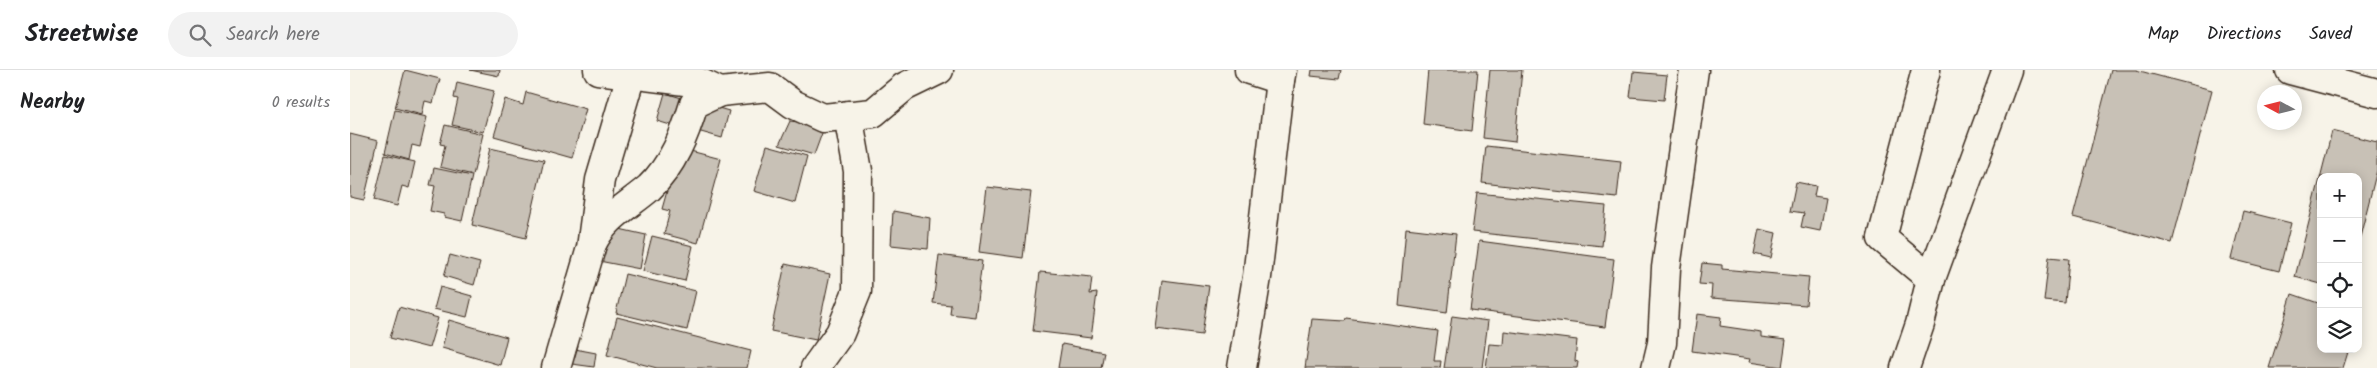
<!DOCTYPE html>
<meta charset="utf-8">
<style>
body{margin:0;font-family:Kalam,sans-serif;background:#f2f2f2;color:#202124}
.controls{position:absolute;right:15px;bottom:15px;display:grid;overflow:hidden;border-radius:10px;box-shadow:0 2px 12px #0003}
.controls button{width:45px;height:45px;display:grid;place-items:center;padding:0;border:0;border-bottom:1px solid #e0e0e0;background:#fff;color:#202124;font:25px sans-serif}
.compass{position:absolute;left:1907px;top:15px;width:45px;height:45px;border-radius:50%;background:#fff;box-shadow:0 2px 12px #0003;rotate:277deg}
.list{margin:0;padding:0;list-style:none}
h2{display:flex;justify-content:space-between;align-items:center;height:65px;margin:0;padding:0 20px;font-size:21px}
h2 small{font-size:16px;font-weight:400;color:#757577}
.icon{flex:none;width:28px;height:28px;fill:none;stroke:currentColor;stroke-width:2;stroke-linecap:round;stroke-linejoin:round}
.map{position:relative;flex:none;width:2027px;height:298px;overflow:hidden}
header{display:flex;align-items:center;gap:30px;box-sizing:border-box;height:70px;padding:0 25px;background:#fff;border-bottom:1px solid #e0e0e0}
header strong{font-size:24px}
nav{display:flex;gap:28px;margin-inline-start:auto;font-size:18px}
.search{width:350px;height:45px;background:#f2f2f2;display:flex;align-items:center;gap:12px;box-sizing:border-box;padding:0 18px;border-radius:28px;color:#757577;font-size:19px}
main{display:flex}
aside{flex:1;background:#fff}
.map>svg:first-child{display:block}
</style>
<header>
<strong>Streetwise</strong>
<div class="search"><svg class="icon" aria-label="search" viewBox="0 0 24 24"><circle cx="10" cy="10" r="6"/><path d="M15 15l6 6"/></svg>Search here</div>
<nav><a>Map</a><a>Directions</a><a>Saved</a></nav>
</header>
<main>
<aside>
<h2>Nearby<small>0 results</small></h2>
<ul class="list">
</ul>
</aside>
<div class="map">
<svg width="2027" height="298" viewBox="0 0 2027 298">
<rect width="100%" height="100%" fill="#f7f3e8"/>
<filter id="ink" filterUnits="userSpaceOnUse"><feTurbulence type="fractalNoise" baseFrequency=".02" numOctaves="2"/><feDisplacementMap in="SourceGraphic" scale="10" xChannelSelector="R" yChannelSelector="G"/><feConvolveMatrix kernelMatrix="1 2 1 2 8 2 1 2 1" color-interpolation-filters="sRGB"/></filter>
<g filter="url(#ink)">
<g fill="#c8c1b6" stroke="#3b2a1e">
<path d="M55 0 90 9 83 33 75 31 72 45 45 38Z"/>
<path d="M120 0H150L149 6Z"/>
<path d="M962 0H991L989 9 961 6Z"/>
<path d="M1078 0H1128L1122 61 1073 54Z"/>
<path d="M1140 0H1172L1165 72 1133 68Z"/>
<path d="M1761 0H1786L1862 20 1822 173 1723 147Z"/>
<path d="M1283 2 1317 5 1314 30 1280 27Z"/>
<path d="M107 12 144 21 133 62 102 55 108 29 104 28Z"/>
<path d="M176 22 236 39 222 88 144 66 155 29 173 35Z"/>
<path d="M315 23 335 29 327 57 307 51Z"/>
<path d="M351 33 379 41 372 68 344 60Z"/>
<path d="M45 40 77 47 70 77 62 75 59 90 35 83Z"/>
<path d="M440 51 475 55 464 85 429 75Z"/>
<path d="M95 55 133 64 123 105 90 97 95 75 90 74Z"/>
<path d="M1982 61 2027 72V100L2008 175V107H1971V214L1945 207Z"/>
<path d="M0 64 28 71 14 130 0 127Z"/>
<path d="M417 75 457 86 445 133 404 121Z"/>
<path d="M1136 76 1271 91 1267 128 1132 113Z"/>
<path d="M140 78 194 90 176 168 122 155Z"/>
<path d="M329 78 371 89 348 173 314 164 320 141 312 139Z"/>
<path d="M35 85 65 92 59 118 52 116 47 136 24 130Z"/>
<path d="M84 98 122 106 112 151 94 147V144L80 141 85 116 80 115Z"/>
<path d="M1446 112 1466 116 1464 126 1476 128 1470 161 1451 157 1454 143 1440 141Z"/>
<path d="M637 117 681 122 673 188 629 182Z"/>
<path d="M1127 123 1256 136 1252 176 1122 162Z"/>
<path d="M543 141 580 148 578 179 541 175Z"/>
<path d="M1893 141 1941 153 1929 201 1881 189Z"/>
<path d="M256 156 296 165 290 199 249 191Z"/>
<path d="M1056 158 1106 164 1097 243 1049 236Z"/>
<path d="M1409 159 1426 163 1421 188 1404 184Z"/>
<path d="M302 166 343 176 335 211 293 201Z"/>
<path d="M1129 171 1264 189 1255 257 1120 240Z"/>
<path d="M100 185 130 193 124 215 94 206Z"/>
<path d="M589 185 632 191 625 247 600 244 601 235 583 233Z"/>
<path d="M1699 187 1719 189 1715 233 1694 231Z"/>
<path d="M1352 193 1372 195V199L1459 207 1456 235 1361 228 1362 215 1349 214Z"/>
<path d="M435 194 480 204 466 270 421 261Z"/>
<path d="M690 202 742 207 740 224 747 223 741 268 683 261Z"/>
<path d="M275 204 346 221 337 260 266 243Z"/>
<path d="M812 210 859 216 852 265 806 259Z"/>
<path d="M90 217 122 226 117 247 84 239Z"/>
<path d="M1942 224 1971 234V279H1999L1993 298H1919Z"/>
<path d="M49 237 88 248 79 278 40 268Z"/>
<path d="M1347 244 1371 247 1370 256 1411 262V267L1436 270 1432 297 1399 292 1400 289 1342 281Z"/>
<path d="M1102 246 1138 251 1132 298H1094Z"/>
<path d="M267 247 401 281 397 298H307L257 285Z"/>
<path d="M996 248 1088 261 1084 291H1091L1090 298H955L962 249 995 251Z"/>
<path d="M99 250 157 267 150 295 92 278Z"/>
<path d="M1154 261 1227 270 1225 291 1228 292 1227 298H1136L1139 274 1153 275Z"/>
<path d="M712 274 754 282 751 298H708Z"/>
<path d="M225 279 246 283 244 297 222 294Z"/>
</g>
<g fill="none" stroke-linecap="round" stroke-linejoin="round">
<defs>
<g id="minor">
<path d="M248 0 351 13 370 22 420 17 443 34 473 48 523 43 554 17 589 0"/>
<path d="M899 0 930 10 932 0"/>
<path d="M1576 0 1532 168 1581 209"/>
<path d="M1940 0 2027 23"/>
<path d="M242 174C254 148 278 136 299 118 323 95 335 64 344 34L370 22"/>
<path d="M206 298 241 178 250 110 281 5"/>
<path d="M465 298 490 263 507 221 508 101 498 45"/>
<path d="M892 298 907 207 930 10"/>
<path d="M1306 298 1312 273 1316 198 1344 0"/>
</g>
<path id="secondary" d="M1555 298 1570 254 1581 209 1657 0"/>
</defs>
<use href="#minor" stroke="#3b2a1e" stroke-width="31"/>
<use href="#secondary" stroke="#3b2a1e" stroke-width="31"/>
<use href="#minor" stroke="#f7f3e8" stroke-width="28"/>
<use href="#secondary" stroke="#f7f3e8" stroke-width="28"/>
</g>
</g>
</svg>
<div class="controls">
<button>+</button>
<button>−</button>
<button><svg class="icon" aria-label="locate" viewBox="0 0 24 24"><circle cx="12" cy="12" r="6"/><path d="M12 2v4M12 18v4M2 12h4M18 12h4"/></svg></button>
<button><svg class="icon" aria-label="layers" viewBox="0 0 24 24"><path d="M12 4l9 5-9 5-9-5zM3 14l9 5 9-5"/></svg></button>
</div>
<svg class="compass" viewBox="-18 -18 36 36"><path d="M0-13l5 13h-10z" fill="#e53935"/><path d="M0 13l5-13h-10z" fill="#757577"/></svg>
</div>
</main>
